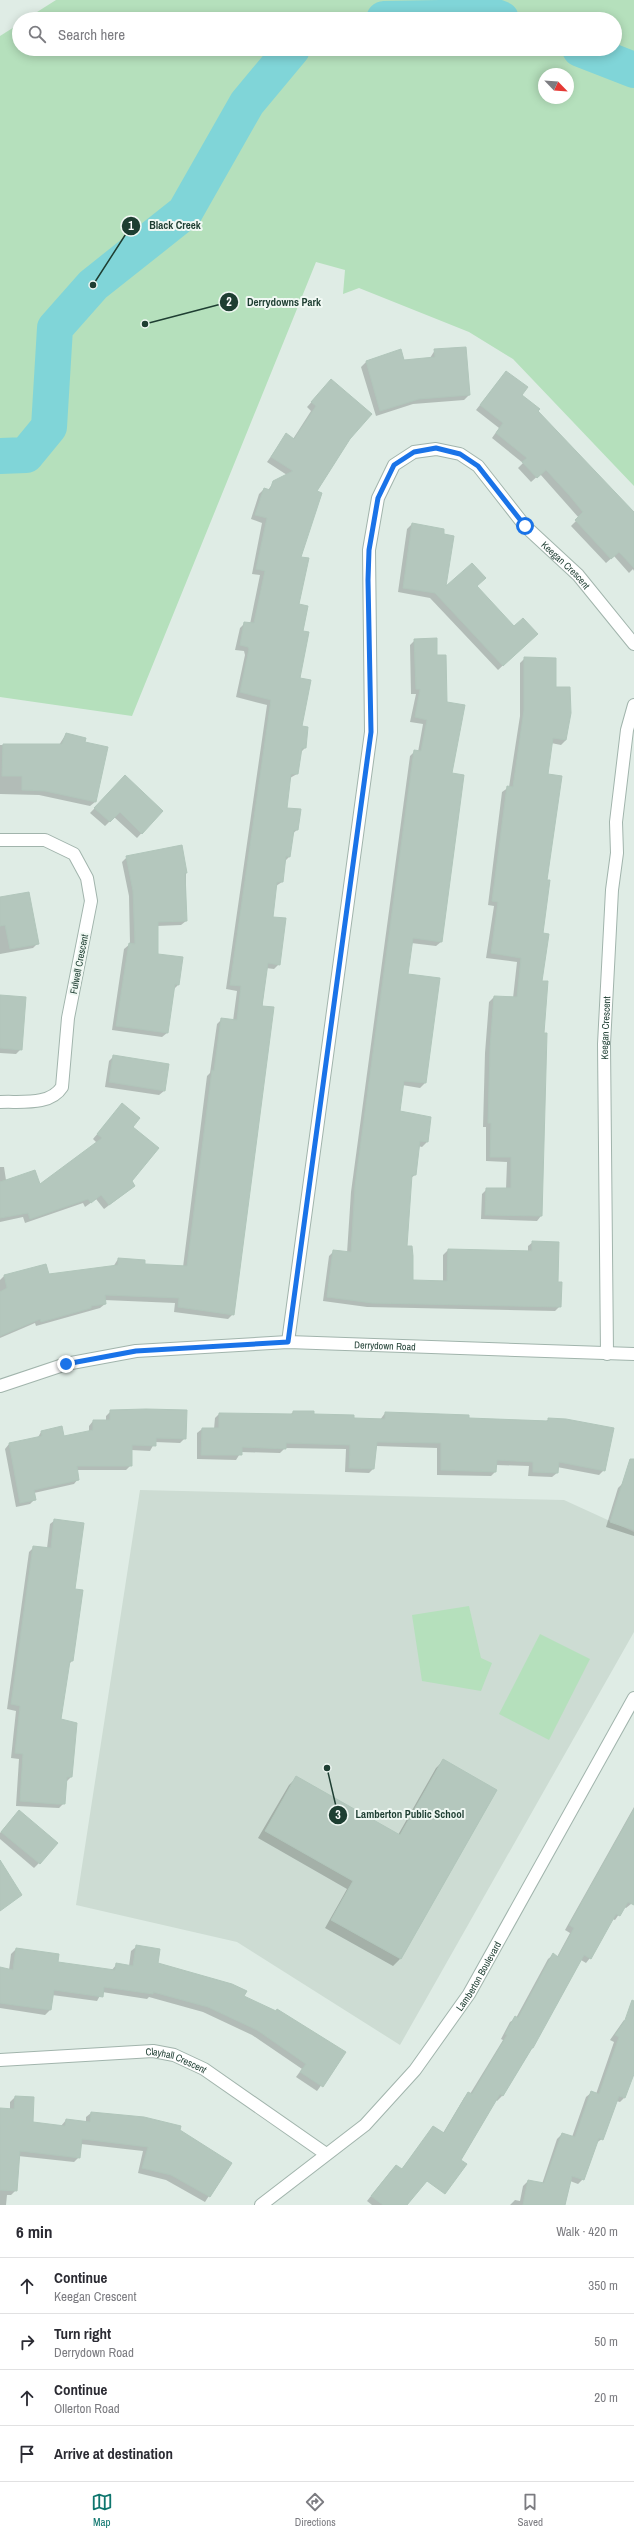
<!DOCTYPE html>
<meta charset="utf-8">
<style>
body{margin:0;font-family:"Archivo Narrow",sans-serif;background:#f2f2f3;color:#2b2b33}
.compass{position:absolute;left:538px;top:68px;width:36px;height:36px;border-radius:50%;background:#fff;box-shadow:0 2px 10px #0003;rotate:115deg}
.stop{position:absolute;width:12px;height:12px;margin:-9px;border:3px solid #1a73e8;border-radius:50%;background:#fff}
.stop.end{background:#1a73e8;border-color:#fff;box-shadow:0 1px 4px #0008}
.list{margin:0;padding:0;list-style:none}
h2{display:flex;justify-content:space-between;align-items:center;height:52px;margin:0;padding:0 16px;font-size:17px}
h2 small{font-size:13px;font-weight:400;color:#7c7c81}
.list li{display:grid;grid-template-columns:26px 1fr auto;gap:12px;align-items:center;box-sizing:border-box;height:56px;padding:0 16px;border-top:1px solid #e1e1e2}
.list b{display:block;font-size:15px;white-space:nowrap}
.list p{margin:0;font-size:13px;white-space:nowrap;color:#7c7c81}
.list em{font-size:13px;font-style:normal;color:#7c7c81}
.icon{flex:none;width:22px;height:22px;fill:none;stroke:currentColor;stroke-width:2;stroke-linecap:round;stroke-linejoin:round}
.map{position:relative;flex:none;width:634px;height:2205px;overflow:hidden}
.search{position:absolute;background:#fff;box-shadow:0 2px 10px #0003;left:12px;right:12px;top:12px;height:44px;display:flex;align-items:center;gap:10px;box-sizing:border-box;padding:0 14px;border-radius:22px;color:#7c7c81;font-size:15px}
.sheet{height:276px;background:#fff}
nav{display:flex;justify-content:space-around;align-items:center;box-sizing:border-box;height:56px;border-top:1px solid #e1e1e2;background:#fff;font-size:11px;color:#7c7c81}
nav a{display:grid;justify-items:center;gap:2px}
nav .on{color:#0f766e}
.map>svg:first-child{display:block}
</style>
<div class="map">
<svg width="634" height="2205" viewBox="0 0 634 2205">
<rect width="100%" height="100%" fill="#dfece5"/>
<path fill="#cddcd3" d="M140 1490 564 1500 634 1532V1632L400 2045 237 1942 76 1905Z"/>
<g fill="#b5e0bc" fill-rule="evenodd">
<path d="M56 0H634V486L513 359 469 332 359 288 343 294 345 270 316 262 132 716 0 697V36L19 24V49H615V19H26ZM544 74H568V98H544Z"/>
<path d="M469 1606 481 1658 492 1663 481 1691 422 1681 412 1615Z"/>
<path d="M540 1634 590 1659 549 1740 499 1714Z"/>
</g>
<g fill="#0003">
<path d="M400 350 404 361 430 358 435 350 469 395 464 400 413 404 376 416 361 367 366 362Z"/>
<path d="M506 372 520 395 634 514V571L633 569 629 573 614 556 606 563 571 526 579 518 540 474 531 482 518 468 523 463 492 438 499 428 476 410Z"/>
<path d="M327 385 349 439 315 492 300 558 298 605 302 632 299 679 300 727 305 748 300 753 297 774 290 778 286 808 297 830 292 834 290 856 284 862 282 882 276 886 271 917 279 964 274 969 266 968 233 1314 228 1319 174 1312 175 1303 104 1300 105 1304 100 1308 36 1326 35 1323 0 1338V1280L4 1276 46 1265 48 1275 113 1267 118 1259 144 1265 183 1267 207 1076 210 1073 217 1024 222 1019 233 1021 237 991 226 989 267 705 236 697 245 655 244 651 235 650 240 628 245 623 250 624 260 575 252 574 262 523 251 519 259 494 264 489 268 490 274 482 287 475 267 462 286 435 293 439 311 411 307 407Z"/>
<path d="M412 524 444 589 532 638 498 670 430 598 398 592 407 529Z"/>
<path d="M415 640 436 656 446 703 450 774 441 942 436 946 411 943 407 974 425 1083 420 1088 402 1085 399 1112 427 1142 422 1147 418 1146 415 1175 411 1178 406 1247 412 1281 443 1282V1255L448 1250 528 1252V1246L533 1242 557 1283 560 1306 555 1311 367 1307 323 1301 329 1256 334 1251 347 1253 351 1192 410 756 415 751 418 752 423 724 410 722 416 694H411L410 645Z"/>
<path d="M525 658 555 688 566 740 561 745 551 743 547 775 546 881 542 934 541 982 543 1034H546L541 1216 537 1221 481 1219 482 1194 487 1189H506L507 1162 486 1161V1127H483L485 1053 489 1002 494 997 513 998 517 962 486 958 494 906 488 905 502 792 509 787 520 716V663Z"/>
<path d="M66 734 84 742 95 802 90 806 39 795 0 794V745H59Z"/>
<path d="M125 777 162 811 137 838 114 817 105 826 90 813Z"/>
<path d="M127 857 186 872V921L181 925 157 926V954L179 984 174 989 167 1033 162 1037 112 1030 124 949 130 944 129 896 122 862Z"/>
<path d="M0 898 38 943 33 948 0 954Z"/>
<path d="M0 996 21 1049 16 1054 0 1053Z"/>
<path d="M114 1056 164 1091 159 1095 105 1087 109 1061Z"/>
<path d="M118 1109 131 1127 130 1181 134 1186 129 1190 104 1209 96 1199 85 1207 83 1203 25 1223 23 1217 0 1222V1167H4L6 1180 39 1186 97 1143 93 1139Z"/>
<path d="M111 1411 185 1438 180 1443 155 1442 150 1451 131 1450V1465L126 1470H76L78 1479 74 1484 34 1493 35 1499 30 1504 16 1507 5 1449 9 1444 37 1439 41 1432 63 1437 89 1432V1426L93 1421H106V1416Z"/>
<path d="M293 1412 353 1419 380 1420 385 1413 468 1419 546 1421 549 1419 604 1470 599 1475 557 1467V1473L552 1477 528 1476 529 1466 496 1465V1471L491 1476 437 1475V1448L376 1446 374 1468 369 1473 345 1472 346 1449 285 1448 280 1453 241 1452 236 1460 197 1459V1433L202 1429H214L215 1418 219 1414 290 1415Z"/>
<path d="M623 1483 634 1487V1536L606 1527 618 1488Z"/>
<path d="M55 1520 74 1590 72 1661 68 1665 60 1720 71 1777 66 1782 64 1803 59 1808 16 1806 19 1759 11 1758 16 1711 7 1709 29 1552 34 1547 47 1548 50 1524Z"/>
<path d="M443 1761 495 1790 400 1959 393 1966 325 1928 347 1889 258 1838 289 1785 296 1778 398 1835 436 1768Z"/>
<path d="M634 1807V1898L631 1904 626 1908 624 1907 615 1920 612 1919 590 1958 586 1963 581 1960 532 2048 502 2096 497 2101 495 2099 454 2146 406 2205H372L367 2201 391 2171 396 2166 401 2170 434 2127 443 2133 464 2098 468 2093 470 2094 503 2040 501 2039 510 2022 516 2018 548 1959 553 1955 557 1957 570 1933 565 1930Z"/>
<path d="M15 1816 39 1863 34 1868 0 1839V1833Z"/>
<path d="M136 1947 156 1964 243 1997 345 2053 317 2091 296 2077 302 2069 252 2035 203 2012 149 1997 147 1999 102 1992 97 2001 52 1995 50 2010 45 2015 0 2008V1968L9 1970 11 1954 16 1949 57 1963 111 1971 116 1965 129 1966 131 1951Z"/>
<path d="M624 2020 632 2025 634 2021V2070L624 2098 620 2102 616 2101 602 2139 596 2143 583 2179 578 2184 570 2181 565 2205H510L515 2200 520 2201 523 2186 528 2181 542 2184 557 2139 562 2134 572 2137 586 2097 591 2093 596 2094 614 2042 610 2040Z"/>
<path d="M15 2097 32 2123 61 2126 66 2120 86 2122V2117L91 2113 178 2131 230 2163 205 2202 166 2180 138 2173 143 2151 81 2144 79 2157 74 2162 18 2156 16 2190 11 2195H7L6 2205H0V2109L10 2110V2102Z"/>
</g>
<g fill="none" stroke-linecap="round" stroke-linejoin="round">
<g stroke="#80d5d8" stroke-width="36">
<path d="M384 19 496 17 501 19"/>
<path d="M580 49 634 70"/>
<path d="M0 456 26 455 49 427 55 328 93 285 185 212 247 103 292 49"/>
</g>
</g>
<g fill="#b4c7bd" stroke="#b1c6bb">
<path d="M466 347 470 395 419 399 380 411 366 361 401 349 404 360 435 357 434 349Z"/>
<path d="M506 371 528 387 522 395 540 409 538 411 634 512V568L619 552 611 559 575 520 583 512 569 495 546 470 537 478 522 462 527 458 496 433 503 423 480 405Z"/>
<path d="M331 379 372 414 350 439 317 491 322 493 301 557 309 558 299 604 308 606 303 631 309 632 300 678 311 680 302 726 308 727 306 748H302L298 774H291L287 808 301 809 298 830H294L290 857 286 856 283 882H277L273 917 286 918 280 965 268 963 262 1006 274 1007 234 1315 178 1307 179 1298 105 1295 106 1304 91 1306V1308L41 1322 40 1319 0 1336V1292L7 1288 4 1275 46 1264 49 1274 118 1265V1258L145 1260V1264L187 1266 212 1070 214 1071 221 1018 237 1020 241 986 230 985 271 700 240 692 249 649 248 647 240 645 244 622 254 623 265 571 256 569 267 518 255 515 264 488 270 490 273 481 293 471 271 457 286 433 294 439 316 406 311 402Z"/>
<path d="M412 523 444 529V534L454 536 446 586 472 563 486 578 477 586 514 626 523 618 538 634 503 666 435 593 403 588Z"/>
<path d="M437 638V655H446L447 702 465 705 452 773 464 775 442 942 413 938 408 974 440 978 426 1083 404 1081 400 1111 431 1117 428 1142 420 1141 416 1175H412L407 1246H412L413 1256V1280L447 1281 448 1249 532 1251V1241L559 1242 558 1282H562L561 1307 372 1303 327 1297 333 1250 351 1252 355 1186 414 750 421 751 427 720 415 717 420 689H416L414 639Z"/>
<path d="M524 657 556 658V687H570L571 713 566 740 553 738 548 774 562 776 547 880H550L543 933 549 934 542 981H548L544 1033H547L542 1216 485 1215 486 1188H511V1157H490L491 1123H488L490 1048 494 996 517 997 521 958 491 953 498 902 492 901 507 786 513 787 524 710Z"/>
<path d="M66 733 86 738 85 742 108 747 96 802 45 791 22 790V776H2L3 744H62Z"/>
<path d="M125 775 163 811 142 834 120 812 110 822 94 808Z"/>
<path d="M182 845 187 873H185L187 921 158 922V954L183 957 179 985 175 984 168 1033 116 1026 129 943 135 944 133 891 126 856Z"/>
<path d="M29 892 39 944 10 949 5 925 0 926V897Z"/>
<path d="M0 995 26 997 22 1050 0 1048Z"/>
<path d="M113 1055 169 1064 165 1091 109 1082Z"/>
<path d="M122 1103 140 1118 133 1127 159 1148 132 1181 135 1186 109 1205 101 1195 91 1203 88 1199 30 1219 28 1213 0 1218V1182L35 1170 40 1184 102 1138 97 1134Z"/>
<path d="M146 1409 187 1410 186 1439 156 1438V1446L132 1445V1466H77L79 1480 34 1490 36 1500 20 1503 9 1443 42 1436 41 1431 62 1426 64 1436 93 1430V1420H110V1410Z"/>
<path d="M293 1411H314V1414L354 1415V1418L385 1419V1412L469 1415V1418L548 1421V1418L566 1419 614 1428 605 1471 559 1462 558 1473 533 1472V1462L497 1460 496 1472 441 1470V1443L377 1442 374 1469 349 1468 350 1445 286 1443V1449L242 1447V1455H201L202 1428H219V1413L293 1414Z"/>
<path d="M630 1459H634V1530L610 1522Z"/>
<path d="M54 1519 84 1523 75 1589 83 1590 73 1661H70L61 1719 77 1723 72 1777H67L65 1804H56L20 1801 23 1754 15 1753 20 1706 11 1704 33 1546 51 1548Z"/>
<path d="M443 1759 497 1790 401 1959 331 1920 353 1881 265 1831 296 1776 400 1835Z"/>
<path d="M634 1809V1905L628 1902 620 1916 616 1914 591 1959 584 1955 533 2048H532L503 2096 500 2094 461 2160 467 2164 445 2194 427 2181 407 2205H383L371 2196 396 2165 402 2169 433 2126 444 2133 468 2092 472 2094 507 2035 505 2034 515 2016 518 2018 553 1953 558 1957 574 1928 569 1925Z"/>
<path d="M19 1810 58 1843 40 1864 1 1832Z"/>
<path d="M0 1860 22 1895 0 1911Z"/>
<path d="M136 1945 160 1949 158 1963 232 1984 247 1991 244 1996 276 2011 277 2009 346 2052 323 2087 300 2072 306 2064 257 2030 208 2007 153 1992V1994L104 1987 103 1997 54 1990 51 2010 0 2003V1967L13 1970 16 1948 59 1954 58 1962 115 1970 116 1963 133 1966Z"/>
<path d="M632 2000 634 2001V2074L625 2098 619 2096 603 2140 599 2138 584 2180 572 2176 565 2205H523L528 2180 544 2183 562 2133 575 2137 591 2091 599 2094 619 2037 615 2035 625 2020Z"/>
<path d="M15 2096 34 2097 33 2122 65 2126 66 2119 90 2122 91 2112 144 2117 181 2126 180 2130 232 2163 210 2197 171 2175 142 2168 148 2147 82 2139 80 2158 20 2151 17 2191 0 2190V2108L14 2109Z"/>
</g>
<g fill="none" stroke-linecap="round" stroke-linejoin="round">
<defs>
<g id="minor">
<path d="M0 840H45L74 854 87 878 91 901 68 1018 62 1087C50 1106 21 1101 0 1102"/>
<path id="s1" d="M288 1342 371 732 369 550 378 498 394 465 414 452 436 449 460 454 478 466 525 526 578 575 634 644"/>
<path id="s2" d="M607 1354 604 1044 612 890 617 853 616 822 627 730 634 705"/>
<path id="s3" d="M0 1386 66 1364 136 1351 288 1342 634 1354"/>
<path id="s4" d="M0 2060 153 2051 174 2055 204 2069 326 2154"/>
<path id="s5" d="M261 2205 365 2125 415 2070 469 1994 634 1698"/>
</g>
</defs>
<use href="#minor" stroke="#a1b4ac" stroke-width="14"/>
<use href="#minor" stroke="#fff" stroke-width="12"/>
</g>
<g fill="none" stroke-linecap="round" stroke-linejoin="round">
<path stroke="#1a73e8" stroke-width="5" d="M66 1364 136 1351 288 1342 371 732 368 580 369 550 378 498 394 465 414 452 436 448 460 454 478 466 525 526"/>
</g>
<g text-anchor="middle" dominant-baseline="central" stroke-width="4" stroke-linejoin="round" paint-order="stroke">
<g font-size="10" fill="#1e3e32" stroke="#f0f8f3">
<text stroke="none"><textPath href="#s1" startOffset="1112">Keegan Crescent</textPath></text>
<text transform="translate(79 964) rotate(-79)">Fulwell Crescent</text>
<text stroke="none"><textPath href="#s2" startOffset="326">Keegan Crescent</textPath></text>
<text stroke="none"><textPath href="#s3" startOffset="390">Derrydown Road</textPath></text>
<text stroke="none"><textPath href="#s5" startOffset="319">Lamberton Boulevard</textPath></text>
<text stroke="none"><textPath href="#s4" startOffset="178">Clayhall Crescent</textPath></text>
</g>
</g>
<path fill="none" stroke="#1e3e32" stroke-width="1.5" d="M93 285L131 226M145 324L229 302M327 1768L338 1815"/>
<g fill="#1e3e32" stroke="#f0f8f3" stroke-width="1.5">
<circle cx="93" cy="285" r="4"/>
<circle cx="145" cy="324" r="4"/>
<circle cx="327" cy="1768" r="4"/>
<circle cx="131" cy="226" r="10"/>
<circle cx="229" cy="302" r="10"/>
<circle cx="338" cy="1815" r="10"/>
</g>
<g font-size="12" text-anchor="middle" font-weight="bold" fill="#fff">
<text x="131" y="230">1</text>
<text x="229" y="306">2</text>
<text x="338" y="1819">3</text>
</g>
<g font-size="11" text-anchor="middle" font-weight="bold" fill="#1e3e32" stroke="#f0f8f3" stroke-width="4" stroke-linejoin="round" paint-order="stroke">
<text x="175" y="229">Black Creek</text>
<text x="284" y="306">Derrydowns Park</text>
<text x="410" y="1818">Lamberton Public School</text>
</g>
</svg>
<svg class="compass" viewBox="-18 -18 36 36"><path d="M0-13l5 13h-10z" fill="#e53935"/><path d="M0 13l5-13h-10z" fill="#7c7c81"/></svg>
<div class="stop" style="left:525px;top:526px"></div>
<div class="stop end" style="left:66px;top:1364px"></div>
<div class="search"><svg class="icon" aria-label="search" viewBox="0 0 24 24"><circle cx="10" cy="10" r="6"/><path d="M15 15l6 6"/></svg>Search here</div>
</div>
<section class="sheet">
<h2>6 min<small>Walk · 420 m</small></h2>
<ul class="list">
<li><svg class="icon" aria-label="ahead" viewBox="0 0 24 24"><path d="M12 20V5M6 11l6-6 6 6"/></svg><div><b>Continue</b><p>Keegan Crescent</p></div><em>350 m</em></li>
<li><svg class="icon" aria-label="right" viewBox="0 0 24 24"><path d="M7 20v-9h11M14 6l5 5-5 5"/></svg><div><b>Turn right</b><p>Derrydown Road</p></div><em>50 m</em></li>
<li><svg class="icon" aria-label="ahead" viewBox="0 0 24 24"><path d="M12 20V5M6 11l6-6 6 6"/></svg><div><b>Continue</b><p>Ollerton Road</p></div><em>20 m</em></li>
<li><svg class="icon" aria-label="arrive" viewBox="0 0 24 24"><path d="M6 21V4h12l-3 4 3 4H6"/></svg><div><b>Arrive at destination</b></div></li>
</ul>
</section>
<nav>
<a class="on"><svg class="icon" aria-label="map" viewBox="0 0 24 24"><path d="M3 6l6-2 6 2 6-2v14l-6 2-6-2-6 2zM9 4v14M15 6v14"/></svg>Map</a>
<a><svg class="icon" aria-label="directions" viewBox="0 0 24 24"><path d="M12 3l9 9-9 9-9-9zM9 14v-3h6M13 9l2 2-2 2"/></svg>Directions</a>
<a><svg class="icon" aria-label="saved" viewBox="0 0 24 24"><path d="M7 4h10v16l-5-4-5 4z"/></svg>Saved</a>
</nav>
